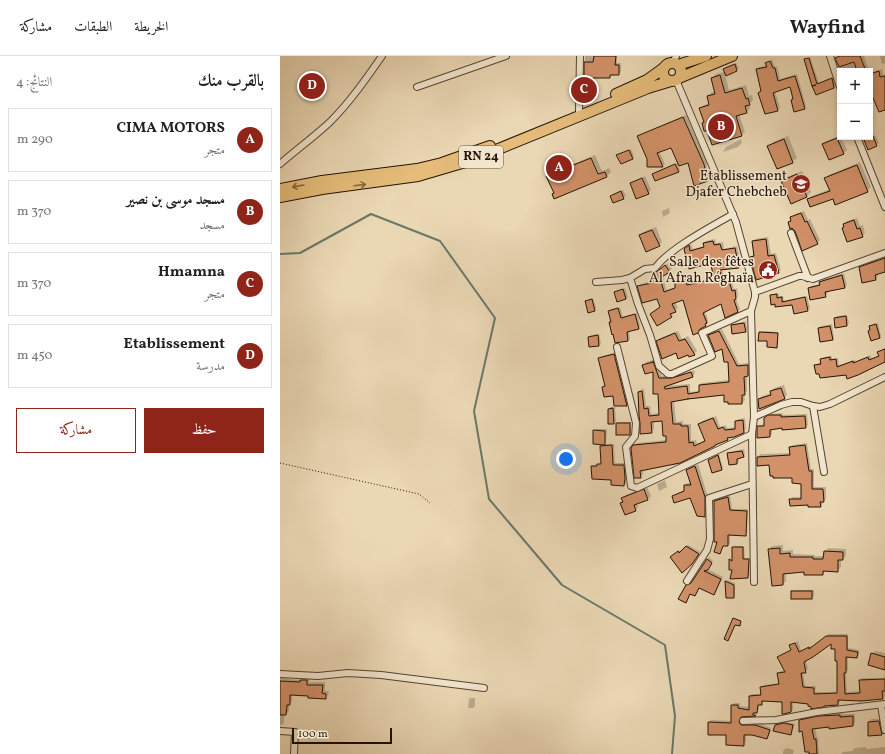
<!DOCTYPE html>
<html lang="ar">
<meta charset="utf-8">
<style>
body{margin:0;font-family:Vollkorn,Amiri,serif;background:#f2f2f2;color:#202124;direction:rtl}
.controls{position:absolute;right:12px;top:12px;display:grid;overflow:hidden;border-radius:0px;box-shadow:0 2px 6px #0003}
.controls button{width:36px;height:36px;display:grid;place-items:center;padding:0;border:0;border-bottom:1px solid #e0e0e0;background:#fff;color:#202124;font:20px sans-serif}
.scale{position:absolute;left:12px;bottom:10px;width:100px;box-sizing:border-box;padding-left:4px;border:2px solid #251404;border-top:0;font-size:11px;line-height:14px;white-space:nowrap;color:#251404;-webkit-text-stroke:3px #f1e5ce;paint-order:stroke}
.you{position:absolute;left:286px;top:403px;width:14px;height:14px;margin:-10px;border:3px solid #fff;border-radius:50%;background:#1a73e8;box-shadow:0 0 0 6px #1a73e833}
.badge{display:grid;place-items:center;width:26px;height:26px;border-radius:50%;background:#8f2418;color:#fff;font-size:13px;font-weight:700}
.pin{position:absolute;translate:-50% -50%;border:2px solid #fff;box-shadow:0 1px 4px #0006}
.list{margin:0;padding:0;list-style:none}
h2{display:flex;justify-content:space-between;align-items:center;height:52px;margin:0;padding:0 16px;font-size:17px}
h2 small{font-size:13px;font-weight:400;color:#757577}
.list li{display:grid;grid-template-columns:26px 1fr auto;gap:12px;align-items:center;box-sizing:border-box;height:64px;margin:0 8px 8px;padding:0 8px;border:1px solid #e0e0e0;border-radius:0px}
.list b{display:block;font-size:15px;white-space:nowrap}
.list p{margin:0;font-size:13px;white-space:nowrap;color:#757577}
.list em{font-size:13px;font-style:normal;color:#757577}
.actions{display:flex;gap:8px;padding:12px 16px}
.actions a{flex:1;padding:9px 0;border:1px solid #8f2418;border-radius:0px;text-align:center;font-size:14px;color:#8f2418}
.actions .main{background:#8f2418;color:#fff}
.map{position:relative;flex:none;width:605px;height:698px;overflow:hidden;direction:ltr}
header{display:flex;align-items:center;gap:24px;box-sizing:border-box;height:56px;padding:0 20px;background:#fff;border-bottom:1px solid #e0e0e0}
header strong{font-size:19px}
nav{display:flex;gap:22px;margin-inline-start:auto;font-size:14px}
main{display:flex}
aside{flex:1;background:#fff}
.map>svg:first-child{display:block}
</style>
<header>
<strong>Wayfind</strong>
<nav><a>الخريطة</a><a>الطبقات</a><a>مشاركة</a></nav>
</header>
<main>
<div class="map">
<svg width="605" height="698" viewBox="0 0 605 698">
<rect width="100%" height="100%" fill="#ead7b4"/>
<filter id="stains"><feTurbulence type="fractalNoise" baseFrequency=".005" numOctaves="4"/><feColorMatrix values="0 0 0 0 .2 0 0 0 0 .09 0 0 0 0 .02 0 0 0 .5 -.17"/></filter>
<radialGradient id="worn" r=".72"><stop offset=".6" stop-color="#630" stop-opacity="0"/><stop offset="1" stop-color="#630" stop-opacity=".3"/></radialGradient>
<g fill="#0003" fill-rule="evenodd">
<path d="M305 0H337V7H341V16L339 18 331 19 329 21H315L313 24H308L309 30 305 32Z"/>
<path d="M558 0H584L589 15H561L556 2Z"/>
<path d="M600 0H605V7L602 8Z"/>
<path d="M530 1 539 27 554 21 557 29 555 31 536 37 525 3Z"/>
<path d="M492 3 495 11 497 10 500 23 517 18 526 50 524 53 514 42 511 29 495 35 500 52 498 54 486 57 479 37 482 34 477 13 479 11 488 9 487 7Z"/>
<path d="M456 7 459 12 445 19 449 34 466 29 469 40 472 39 473 44 469 48 470 52 467 56 459 58 465 76 461 79 427 73 423 67 425 65 420 52 424 49 430 47 428 40 432 36H436L432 22 436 18 445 16 444 13 446 11Z"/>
<path d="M602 13 603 19 605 18V53L594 40 590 42V17Z"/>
<path d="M406 59 426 103 427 108 426 109 430 121 427 124 409 105 398 110 400 114 398 115 373 118 399 106 392 90 379 95 385 108 382 110 368 103 358 81 361 78Z"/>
<path d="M595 79 599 87 589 93 585 84Z"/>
<path d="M508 80 517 102 512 106 488 91 493 86Z"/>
<path d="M560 80 567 94 564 97 549 103 543 88 546 85Z"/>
<path d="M461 83 462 87 458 91 443 96 446 91Z"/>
<path d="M351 93 354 100 353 102 338 99Z"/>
<path d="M315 99 322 115 329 112 331 116 327 120 275 142 273 138 274 136 268 121 271 117Z"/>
<path d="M580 106 591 131 587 135 553 141 528 144 532 140 550 133 546 122 549 119Z"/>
<path d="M522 115 531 136 526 141 503 125 507 121Z"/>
<path d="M365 120 371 134 368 137 351 128 354 125Z"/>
<path d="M343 134 346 140 334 146 331 140Z"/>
<path d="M389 152 390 157 383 161 382 155Z"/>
<path d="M524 155 528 164 530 163 540 184 537 187 516 175 509 167 514 159Z"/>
<path d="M577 162 580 170 583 169 585 177 582 180 565 170 564 168 567 165Z"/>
<path d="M376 171 382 186 379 189 360 179 363 176Z"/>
<path d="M488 181 491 198 496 197 501 214 498 216 471 201 474 199 473 186 475 183Z"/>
<path d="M435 183 436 187 443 186 444 193 457 190 461 208 458 211 442 213 445 225 451 223 454 233 457 232 458 240 456 242 460 253 458 255 442 247 425 255 428 264V267L421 272 417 276 403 243 395 246 398 252 392 256 393 258 391 260 371 258 381 251 377 242 358 231 361 228 372 225V223L375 220 373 217 376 215 381 213 388 207 392 213 383 220 386 234 396 231V227L398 225 408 222 409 227 435 222 431 208 429 207 409 212 407 191 411 188 413 193 425 190 424 187 426 185Z"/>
<path d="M605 201V216L598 217V220L596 223 580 212 582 209Z"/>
<path d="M564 217 567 229 565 231 547 235 548 237 545 240 529 232 531 230 540 228V226L542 224Z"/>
<path d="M345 232 348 241 346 243 337 245 335 236Z"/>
<path d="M498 237 499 240H503L504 245 527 240 530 252 528 254 515 257 513 248 496 250 491 240 493 238Z"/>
<path d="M313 242 316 252 315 254 306 245Z"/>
<path d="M340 251 343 261 357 257 360 270 359 272 349 275 350 283 348 284 335 286 330 267 332 265 329 255 331 253Z"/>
<path d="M567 259 569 267 567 269 556 271 555 262 557 260Z"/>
<path d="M466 265 467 274 465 275 452 269 454 268Z"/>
<path d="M598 267 601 280 599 282 591 274 590 270Z"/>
<path d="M552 268 554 282 552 283 539 272 541 270Z"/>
<path d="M442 273 459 308 470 307 471 317 467 320V335L464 338 465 344 462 347 445 338 394 345 396 366 403 365V368H411V385L416 384 417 388 426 384 419 368 422 365 436 360 440 371 446 369 447 372 456 371V365L459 363 465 362 466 373 463 376 450 381 448 383 363 413V418L360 421 354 390 357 387 387 384 383 364 374 365V373L371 376 361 377 359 336 362 333H364L366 350H370L371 358 380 357 379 337 374 315 364 309 366 306 376 303 382 320H396L414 314 415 317 413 320 384 330 410 328V336L420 335V329L422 327 449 324 448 305 443 291 429 280 432 277Z"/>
<path d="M398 275 402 283 408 280 417 295 414 298 396 296 377 285 380 282Z"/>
<path d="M481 275 498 276V289L497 291 488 284 480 277Z"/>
<path d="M319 278 321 287 319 289 309 281 311 279Z"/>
<path d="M605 292V305L566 318 536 309 538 307 542 306 541 303 544 301 552 300V303L558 302 559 309 575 304 576 306 590 299 592 303 599 299 598 296Z"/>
<path d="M337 296 349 346 347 349H335L336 365 334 367 329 353 331 351H335L334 339 323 331 326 329 319 303 322 300Z"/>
<path d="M504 329 507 339 504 342 479 343 482 340 491 337V335L494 332Z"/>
<path d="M503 357V359L527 358 528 369 525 371H503L492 373V378L490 380 478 371 481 369 485 368V362L487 360 492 358Z"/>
<path d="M339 366H351V377L349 378 337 368Z"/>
<path d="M316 373H327L326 386 324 388H334L335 407H346V427L344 429 332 423 312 411 314 409 322 407 321 390 324 388 314 375Z"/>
<path d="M527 387 531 413H534V431H546V443L543 445V448L540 450 510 444 513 441H522V427L490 408 478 409V401L480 398 511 397 510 391 513 389Z"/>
<path d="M464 393 465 399 463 400 458 401 459 405 457 407 448 397 450 396Z"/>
<path d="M439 398 443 412 441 413 429 404Z"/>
<path d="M418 408 427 438V458L425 460 411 441 393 440 405 434V429L407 427H411L408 414Z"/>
<path d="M385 424 387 431 379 435 377 428Z"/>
<path d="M367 431 371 440 368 443 357 447 358 451 355 454 341 447 346 439Z"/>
<path d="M450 439 452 453H468L467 477 465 479 450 478V487L448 489H444L440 497 435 446 437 443Z"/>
<path d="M408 489 420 496 412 507 393 499 400 494 402 496Z"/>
<path d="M503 489V495L513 494V498L535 499V500H545V496L548 492 566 493V500L563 503H561V511L557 515 546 514 543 518 525 515 506 517V525L503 528 489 493 492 490Z"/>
<path d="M455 490H464L465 502H470L469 520 468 521 450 504 451 502 453 503V492Z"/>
<path d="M429 501 433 505 427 513 443 521 436 536 433 538 420 532 415 539 411 537 406 546V530L413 526Z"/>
<path d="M447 524 455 527V539L454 541H447L446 525Z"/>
<path d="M514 534H534V540L532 542 512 536Z"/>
<path d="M549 578H568V592L579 594V599L576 601 568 600V614L566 616 567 636 581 635 580 624 582 622H604L605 617V640L602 642 560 643V646L558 648 513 646V653L511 656 503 645 484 644 481 648H479V653L475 657 477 658 476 659 462 660 461 661V665L478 667 491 672 489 680 486 682 466 678V686L463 689 429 666 431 664 452 665V649L455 647H460V650L470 651V640L472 638H482L481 631 484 629 500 627 498 617 501 615 505 614 499 601 512 593 510 589 513 587 518 585 521 595 531 590 532 592ZM552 586 556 592 558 604V636H535L536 630H525L523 616 528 613 526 604Z"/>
<path d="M595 595 605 597V612L592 598Z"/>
<path d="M0 618 7 620V623L22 624 24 622H30L29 626H45V635H49L48 639 45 642 12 638V645L9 648V655L6 658H4V667L0 670Z"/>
<path d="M190 642H195V650L193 652H188L189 643Z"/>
<path d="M548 657H562V658H575V667L573 669 535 671 537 681H538L539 698H530L520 665 522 662Z"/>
<path d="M591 663H601L605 678H589V666Z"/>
<path d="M506 666 515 668 512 676 511 678 496 669 498 667Z"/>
<path d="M586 691V693L605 691V698H561L563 696 572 695 575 692Z"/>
<path d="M506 692 514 694 513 698H503V695Z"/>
</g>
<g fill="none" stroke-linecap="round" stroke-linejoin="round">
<path stroke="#6a7869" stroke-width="2" d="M0 198 20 197 91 158 160 185 215 262 194 355 209 443 282 529 385 589 395 660 392 698"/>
</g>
<g fill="#d29169" stroke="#251404" fill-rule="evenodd">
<path d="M314 0H336L335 9H339V19H330V22H313V25H306L307 33H304V6H313Z"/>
<path d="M560 0H580L586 15H577L574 6 559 11 555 2Z"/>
<path d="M529 2 537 28 552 22 554 32 536 39 532 30 536 29 532 30 524 3Z"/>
<path d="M490 5 493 12H495L498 25 515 20 520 36 525 53 514 56 511 44 513 43 510 31 493 37 498 55 485 58 478 37 481 35 476 13 487 11 485 7Z"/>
<path d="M455 8 457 15 446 20 443 13Z"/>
<path d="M599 15 600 21 605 20V54L599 56 593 42 590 43V18Z"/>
<path d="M440 19 445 37 462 32 466 43 468 42 470 49 465 50 467 57 456 60 462 80 432 89 427 75H424L422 67 424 66 419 52 429 49 427 40 435 38 431 22Z"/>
<path d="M403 61 423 106 425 111 424 112 428 125 414 130 408 107 399 110 391 92 377 97 383 111H367V103L357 80Z"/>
<path d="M593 80 597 90 588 94 584 84Z"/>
<path d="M557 82 564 98 549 104 542 88Z"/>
<path d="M504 83 513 107 497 113 487 90Z"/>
<path d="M349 94 353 103 341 108 336 99Z"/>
<path d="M311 102 318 118 325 116 327 121 274 143 272 138 274 137 266 120Z"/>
<path d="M395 108 399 116 375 125 372 118Z"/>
<path d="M577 109 588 136 555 149 553 143 530 151 527 143 550 135 544 122Z"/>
<path d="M517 118 527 141 511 148 501 125Z"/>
<path d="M362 122 369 138 356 143 350 127Z"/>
<path d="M341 135 344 143 333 147 330 140Z"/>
<path d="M521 157 525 166 527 165 538 188 522 195 515 175 512 172 510 173 508 166 511 165 510 161Z"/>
<path d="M574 164 577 173 580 172 583 181 567 186 562 172 564 171 563 168Z"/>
<path d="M372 174 380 190 366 196 359 179Z"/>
<path d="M486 183 488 200 494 199 499 217 476 224 470 201 474 200 472 185Z"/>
<path d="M433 185 434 189 440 188 442 194 455 192 459 212 440 214 443 227 449 225 452 235 455 234 456 243 454 244 458 256 445 262 441 248 423 257 427 267 425 268 426 270 420 273 418 277 413 279 403 244 392 248 396 256 390 258 392 261 377 270 370 258 380 251 377 243 362 247 357 230 372 227 371 223 374 222 372 217 378 215 385 209 390 216 380 222 384 236 395 232V227L405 224 407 229 434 223 431 209H428V208L409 213 404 193 409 189 410 195 424 191 423 187Z"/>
<path d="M605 202V216L595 219 596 224 582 227 579 211Z"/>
<path d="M562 219 565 232 545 236 546 241 530 244 528 232 540 229 539 226Z"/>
<path d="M343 233 346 243 337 246 334 236Z"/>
<path d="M497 238V242L502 241V246L525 241 528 255 514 258 512 249 495 251V248L491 249 490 239Z"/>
<path d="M312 243 315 255 308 257 305 245Z"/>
<path d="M338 252 341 262 355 258 359 273 347 276 348 285 335 287 333 278 332 279 329 266H331L328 255Z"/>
<path d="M566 260 567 270 555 272 554 262Z"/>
<path d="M464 267 466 276 452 278 451 269Z"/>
<path d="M596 268 600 282 591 285 588 275 590 274 589 270Z"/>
<path d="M550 270 553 284 540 286 538 272Z"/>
<path d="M439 275 457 310 468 309V320L464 321 465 339H462V348H448V346H444V339L408 343V342V343L391 346 393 368H401V370H408L409 387 413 386 414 390 425 385 418 368 433 362 438 373 443 371 445 374 455 373V365L463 364 464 377 454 381 447 382 448 384 435 389V390L400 407 360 415 361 422H354L351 392 353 389 386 386V380H383L382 365 371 366 372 377 360 378V367L359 360 358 336 362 335 364 353 368 352 369 360 379 359 378 338H373V316L365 318 362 309 373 306V305L379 322H392L411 316 413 321 384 331 385 333 407 330 408 338 419 336V329L449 326 448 306H444L442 293 435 296 428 279Z"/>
<path d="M479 276 498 277 497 292 487 291V285H478Z"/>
<path d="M395 277 399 285 405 283 415 299 409 301 408 299 398 303 396 297 382 303 376 285Z"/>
<path d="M318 279 319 290 309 291 308 281Z"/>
<path d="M605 293V306L578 319 567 323 566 319 540 322 539 318H536L534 309 541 308 540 303 550 301V304L556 303 557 311 573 305V307L588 301 589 304 599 300 597 296Z"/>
<path d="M334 298 347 350H334L333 340 324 341 322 331 325 330 318 302Z"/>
<path d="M501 332 505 343 479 353 478 343 491 339 490 335Z"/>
<path d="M333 352 334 368H328V353Z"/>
<path d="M488 359H501V361L525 360 526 372 502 374V372L490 374V381L477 382V370H484V362Z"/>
<rect x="336" y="367" width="14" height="12"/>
<path d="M313 374 325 375V389L313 388Z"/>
<path d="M332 389 333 409H344L345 422 344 430 331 429V424L312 423 311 410H317V408H321L320 390Z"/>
<path d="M525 389 529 415H532V433H543L544 446H540L541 451H528V449L510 450 509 443H521V428L512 427V422H493V420H490L489 409 477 410V401L510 399 509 391Z"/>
<path d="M462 395 464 401 457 403V408L449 409 447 397Z"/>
<path d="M438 399 442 414 432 417 428 404Z"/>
<path d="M415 410 425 441V461L417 460 410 442 394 447 392 440 404 435V429H411L406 414Z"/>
<path d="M364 433 368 444 354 449 356 455 345 459 340 447 343 446 341 442Z"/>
<path d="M448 441 450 454 467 455 466 480 448 479V490H443L440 498 434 496 437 486H434V445Z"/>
<path d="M406 490 419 498 412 508 402 517 390 501 398 495 399 497Z"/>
<path d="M452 491H463V503H469L468 522 450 523 452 514H449V503L452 505Z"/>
<path d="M500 492V498L510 497V501H533V503H543L544 495 563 496V504H558V516L543 515V519H524V516L503 518V529L492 530 488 493Z"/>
<path d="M427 503 432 507 428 514 424 515 441 523 434 539 419 532 415 540 410 538 406 547 398 543 406 529 411 527Z"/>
<path d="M445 525 454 529V542H446Z"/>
<rect x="511" y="535" width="21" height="8"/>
<path d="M453 562 461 565 460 570 455 569 448 585 444 583Z"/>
<path d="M546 580H567V594L578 596 577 602 566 601V617H564L565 638 580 637 579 624 605 623V635H602L603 643 581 645 558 644V649L544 650V651L531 653V651L528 650V648L511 646V656L504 658H502V646L482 645V649H478L477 657H473V659L476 660 461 661 459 666 461 669H475L490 674 487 683 472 679H464V690L446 689V679H428V666L451 667V649H458V652L469 654V640L481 639 480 631 499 628 497 617 505 616 497 601 511 594 509 589 515 587 519 596 529 591V593ZM551 588V593H555V605H557V637L534 638V632L523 631 521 617H526L524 606 533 601Z"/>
<path d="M591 597 605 601V614L588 609Z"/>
<path d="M20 624H27V629H43L42 637 46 638V643L28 642V640L10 639V649H7L6 659H0V625L20 626Z"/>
<path d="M560 659V661L573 660V670L549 673V671L532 673 534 683H536L537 698H529V696H525L522 675 519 676V664L538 660Z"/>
<path d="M599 665 602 679 588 680V666Z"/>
<path d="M504 667 513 669 511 679 493 675 495 669Z"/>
</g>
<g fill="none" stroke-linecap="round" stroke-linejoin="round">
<defs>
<g id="minor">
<path d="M550 0 560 31"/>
<path d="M393 7 396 0"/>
<path d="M396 24 456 166 475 236V241L471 255 474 361 472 378 474 526"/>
<path d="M137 31 226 0"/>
<path d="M299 55 300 0"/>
<path d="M577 81 605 151"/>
<path d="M0 108C16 94 34 81 50 66 70 46 86 23 102 0"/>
<path d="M511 177 528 222"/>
<path d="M350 222 358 248 370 279 379 310 388 318H392L432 300 422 277 471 255"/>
<path d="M316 226 342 224 350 222 365 213 375 212C390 192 431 171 453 158"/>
<path d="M475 236 519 220H522L533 223 605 197"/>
<path d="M337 291 356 367 355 380 346 391 351 430 357 432 472 378"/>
<path d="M533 350 544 416"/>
<path d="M474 361 501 349 512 346H521L533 350 540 351 550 348 605 321"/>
<path d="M407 525 427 494 430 483 429 442 472 428"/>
<path d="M0 618 38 620 68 617 101 619 204 632"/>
<path d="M601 649 605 674"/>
<path d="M463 665 496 664 537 656 605 648"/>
<path d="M0 675 15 676 14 698"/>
</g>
<g id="trunk">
<circle cx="392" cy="16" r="9"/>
<path d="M398 9 426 0"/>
<path d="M399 22 452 0"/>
<path d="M336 38 367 24 385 11"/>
<path d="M0 133 42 125 137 113 162 107 210 90"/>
<path d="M0 141 42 133 138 120 189 105 368 32 391 25"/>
</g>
</defs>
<use href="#minor" stroke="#564530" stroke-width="8"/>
<use href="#trunk" stroke="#251404" stroke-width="12"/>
<path stroke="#251404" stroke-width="1" stroke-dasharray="1 2" stroke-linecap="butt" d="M0 407 139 438 150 447"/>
<use href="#minor" stroke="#f1e5ce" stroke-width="6"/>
<use href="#trunk" stroke="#e5bc7a" stroke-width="10"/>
</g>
<defs><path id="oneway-shaft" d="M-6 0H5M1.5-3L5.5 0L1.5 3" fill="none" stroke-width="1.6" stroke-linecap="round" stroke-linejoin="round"/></defs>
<g stroke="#85683f">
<use href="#oneway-shaft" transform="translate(80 129) rotate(-7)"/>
<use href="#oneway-shaft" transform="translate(18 130) rotate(170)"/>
</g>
<defs>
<symbol id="school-disc" viewBox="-11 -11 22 22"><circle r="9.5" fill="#8f2418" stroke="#f1e5ce"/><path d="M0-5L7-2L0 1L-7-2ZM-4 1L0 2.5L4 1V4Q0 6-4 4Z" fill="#fff"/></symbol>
<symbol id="civic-disc" viewBox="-11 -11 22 22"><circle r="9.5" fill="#8f2418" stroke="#f1e5ce"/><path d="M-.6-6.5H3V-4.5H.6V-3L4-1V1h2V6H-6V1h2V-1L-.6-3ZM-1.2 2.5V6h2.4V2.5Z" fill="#fff"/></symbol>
</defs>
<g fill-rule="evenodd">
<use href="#school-disc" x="510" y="117" width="22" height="22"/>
<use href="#civic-disc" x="477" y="203" width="22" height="22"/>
</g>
<g text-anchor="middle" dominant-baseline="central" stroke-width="3" stroke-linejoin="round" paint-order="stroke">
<rect fill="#f1e5ce" stroke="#625341" stroke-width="1" x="179" y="90" width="44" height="22" rx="3"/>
<g font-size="13" font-weight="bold" fill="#251404">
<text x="201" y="101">RN 24</text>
</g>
<g font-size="14" fill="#251404" stroke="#f1e5ce" text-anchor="end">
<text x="507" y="120">Etablissement<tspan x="507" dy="16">Djafer Chebcheb</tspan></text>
<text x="474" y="206">Salle des fêtes<tspan x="474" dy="16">Al Afrah Réghaïa</tspan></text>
</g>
</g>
<rect width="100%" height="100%" filter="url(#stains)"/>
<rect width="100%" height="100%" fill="url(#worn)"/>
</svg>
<div class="controls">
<button>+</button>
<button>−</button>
</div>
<div class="scale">100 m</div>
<div class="you"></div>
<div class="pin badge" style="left:279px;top:112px">A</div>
<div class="pin badge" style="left:441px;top:71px">B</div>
<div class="pin badge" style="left:304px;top:34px">C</div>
<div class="pin badge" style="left:32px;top:30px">D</div>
</div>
<aside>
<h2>بالقرب منك<small>النتائج: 4</small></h2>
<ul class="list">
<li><span class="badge">A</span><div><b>CIMA MOTORS</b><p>متجر</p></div><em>290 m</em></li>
<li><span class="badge">B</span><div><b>مسجد موسى بن نصير</b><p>مسجد</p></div><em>370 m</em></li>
<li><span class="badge">C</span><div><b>Hmamna</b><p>متجر</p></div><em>370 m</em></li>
<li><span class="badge">D</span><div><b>Etablissement</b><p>مدرسة</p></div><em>450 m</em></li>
</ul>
<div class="actions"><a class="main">حفظ</a><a>مشاركة</a></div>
</aside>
</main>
